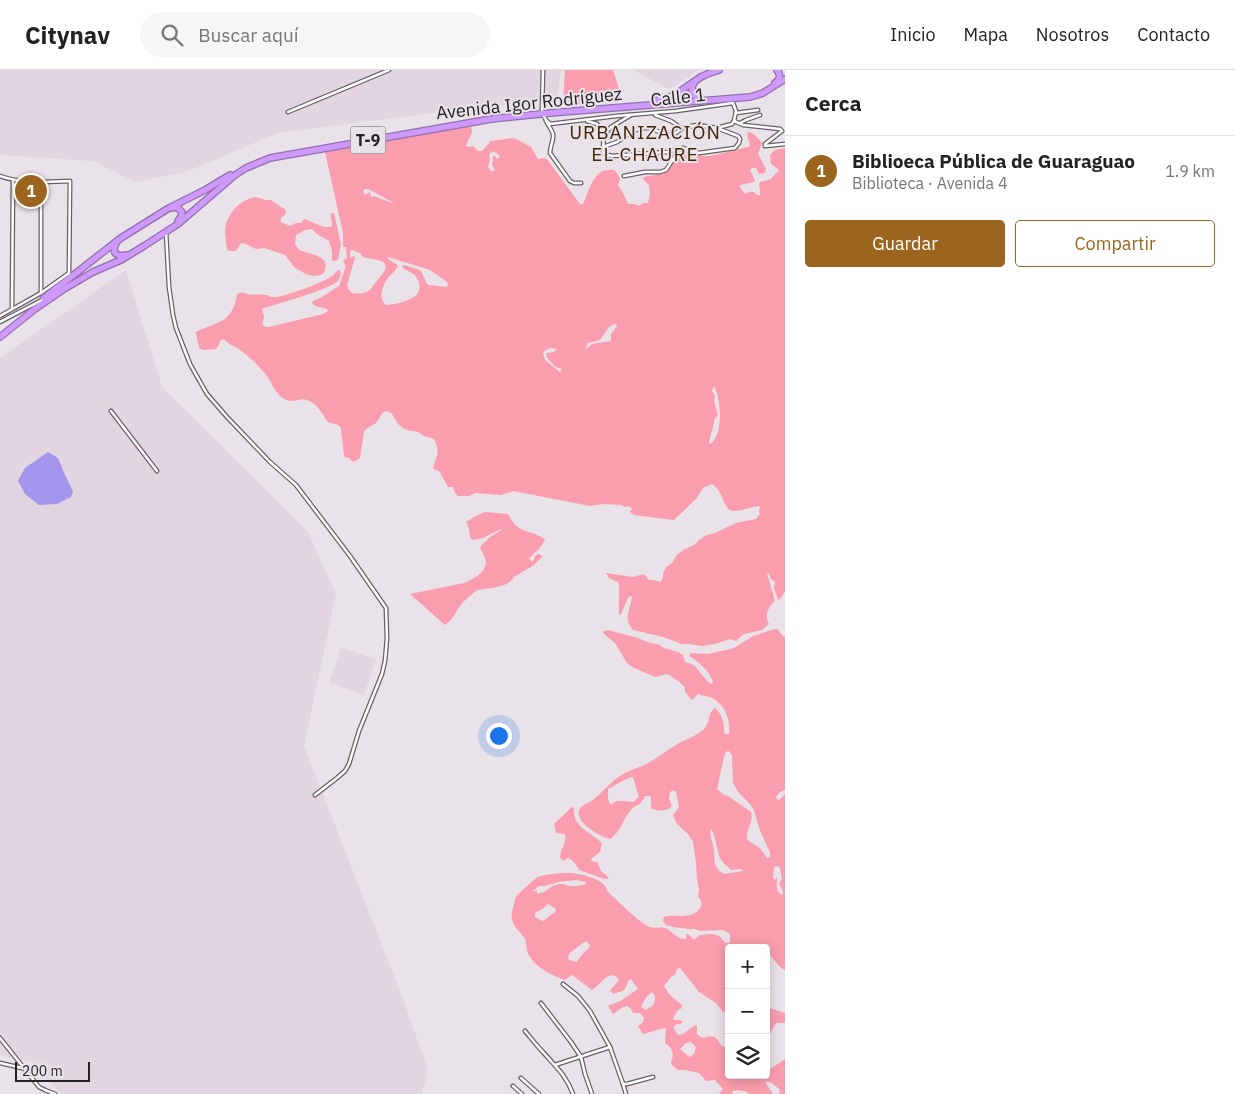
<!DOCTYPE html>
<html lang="es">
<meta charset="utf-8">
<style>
body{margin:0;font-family:"IBM Plex Sans",sans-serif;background:#f6f6f6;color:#222}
.controls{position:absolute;right:15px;bottom:15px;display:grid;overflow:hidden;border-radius:5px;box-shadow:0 2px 12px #0003}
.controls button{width:45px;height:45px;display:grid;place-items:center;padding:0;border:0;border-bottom:1px solid #e0e0e0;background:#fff;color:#222;font:25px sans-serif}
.scale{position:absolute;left:15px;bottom:12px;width:75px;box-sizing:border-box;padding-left:5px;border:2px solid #242124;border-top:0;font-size:14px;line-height:18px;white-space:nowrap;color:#242124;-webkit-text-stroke:4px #e9e2e8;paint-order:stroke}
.you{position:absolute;left:498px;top:665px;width:18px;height:18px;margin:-12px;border:4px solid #fff;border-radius:50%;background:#1a73e8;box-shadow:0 0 0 8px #1a73e833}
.badge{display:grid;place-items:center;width:32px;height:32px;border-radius:50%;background:#9c651f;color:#fff;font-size:16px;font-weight:700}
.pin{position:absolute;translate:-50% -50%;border:2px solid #fff;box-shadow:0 1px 5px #0006}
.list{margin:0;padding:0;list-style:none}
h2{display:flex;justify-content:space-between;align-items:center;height:65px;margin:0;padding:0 20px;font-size:21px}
h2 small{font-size:16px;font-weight:400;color:#767676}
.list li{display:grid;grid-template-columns:32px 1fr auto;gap:15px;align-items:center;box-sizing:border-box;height:70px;padding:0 20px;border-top:1px solid #e0e0e0}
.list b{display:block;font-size:19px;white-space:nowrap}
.list p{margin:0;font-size:16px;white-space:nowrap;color:#767676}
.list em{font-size:16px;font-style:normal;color:#767676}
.actions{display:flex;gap:10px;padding:15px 20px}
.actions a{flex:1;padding:11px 0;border:1px solid #9c651f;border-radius:5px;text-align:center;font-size:18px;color:#9c651f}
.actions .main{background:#9c651f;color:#fff}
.icon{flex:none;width:28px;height:28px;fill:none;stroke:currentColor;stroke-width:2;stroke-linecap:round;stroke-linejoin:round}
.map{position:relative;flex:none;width:785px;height:1024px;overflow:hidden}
header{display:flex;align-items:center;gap:30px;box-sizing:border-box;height:70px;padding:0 25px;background:#fff;border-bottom:1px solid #e0e0e0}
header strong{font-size:24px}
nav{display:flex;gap:28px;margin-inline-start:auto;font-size:18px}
.search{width:350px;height:45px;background:#f6f6f6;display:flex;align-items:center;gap:12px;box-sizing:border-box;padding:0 18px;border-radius:28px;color:#767676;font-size:19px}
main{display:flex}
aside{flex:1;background:#fff}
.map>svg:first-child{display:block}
</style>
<header>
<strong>Citynav</strong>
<div class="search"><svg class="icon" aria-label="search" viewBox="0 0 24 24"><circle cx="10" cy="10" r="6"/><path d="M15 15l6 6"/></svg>Buscar aquí</div>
<nav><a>Inicio</a><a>Mapa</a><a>Nosotros</a><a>Contacto</a></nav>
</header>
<main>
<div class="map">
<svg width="785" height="1024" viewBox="0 0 785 1024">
<rect width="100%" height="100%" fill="#e9e2e8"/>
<g fill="#e2d4e0">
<path d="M0 0H561L557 30 464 39 278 63 188 101 136 112 93 91 0 85Z"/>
<path d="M633 0H698L669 19Z"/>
<path d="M126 200 162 317 308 462 336 524 304 676 403 929 428 1000 422 1024H61L32 992 0 985V288Z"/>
<path d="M341 578 376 589 364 625 329 613Z"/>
</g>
<g fill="#fa9dae" fill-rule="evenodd">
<path d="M565 0H613L623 31 563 36Z"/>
<path d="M469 56 471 57C474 65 468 68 466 76L468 77 473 76 478 81H482L491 71 513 68 518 70 531 77 538 89 543 88 547 89 580 134H583L584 132C589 121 594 99 609 100 612 100 614 99 616 102 618 104 619 107 620 109L618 115 619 117 623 123 628 134H635L639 136 643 133H648L650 124 649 115 643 109 644 107C653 105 662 105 668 99 674 94 676 87 682 82L703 86H710L748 77 750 76C750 71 746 67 748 62L752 63C755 65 761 71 762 73L758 84 766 99 765 103 759 104 756 98H752L750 100 755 110 754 112 740 115V117L745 124C751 121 753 120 757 125H760C761 121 758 116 760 112L771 109 775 104 779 101 778 99 771 94 770 85 775 80 785 78V522L780 529 778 530 774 518 775 512 771 509 769 504 767 503 775 531C768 537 764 545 769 554L762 560 744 564 736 571 730 569 715 574 702 576 689 574H682L663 567 633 560C623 548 630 541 632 527L630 526 628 528 621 544 619 545V514L618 512 609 508 606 503 633 507 644 504 649 510H654L660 512 663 508V504L666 497 672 493 677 485 683 480 694 475 699 470 707 465 715 463 736 453 756 449 760 444 759 442 760 437 758 436C751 437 742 441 734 441 725 441 724 429 720 423 718 419 715 416 712 414L703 418 697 428 674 450 634 445 630 442 632 439 629 436 625 437 621 435 604 434 590 436 513 421 501 425 475 423 469 426H458L455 423 453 417H448L439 401 433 399C435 385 442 385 434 369L424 366 418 362 407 360 403 358 398 354 392 344 387 341 383 342 376 353 366 359 364 362 360 388 354 392 352 391 349 388 345 387 344 386 341 358 338 355 328 352C323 345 317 333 307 330 297 327 294 336 281 327 275 322 272 313 268 307 260 297 248 285 237 278 232 275 228 274 224 269L220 271 219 275 216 279 203 280 199 278 196 262 200 260C222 251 233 250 237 224L242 222C251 227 257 223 266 225 271 226 267 227 273 227 282 228 321 213 329 208 333 206 335 203 338 200H340C341 204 341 207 338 211 331 219 277 234 264 238L262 239 264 247 262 254 266 257H269L323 244 328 241 327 239 315 236 312 233 313 231 322 227 339 216 346 196 343 191 347 188 346 177H343V163L325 82ZM493 81 498 84 500 87 497 89 495 86H493L492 95 495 100 492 102 488 97 490 90 489 84ZM365 119H368L394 133H392L374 126 371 127 370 122 365 125 363 121ZM352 180 360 183 363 187C369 189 378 189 383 192 391 198 379 207 376 212 373 215 372 219 368 221 363 224 358 224 352 223L349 220 347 215 355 188 354 186 350 188V182ZM388 187 430 200 447 212 448 214 447 217 429 215 427 214 421 201 417 199 404 195 402 196 403 198C407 201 414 203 416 207 430 228 400 234 386 235 378 228 382 217 387 209 391 204 395 202 398 196L396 194 388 189ZM614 254H616L617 256 611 264V271L592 274 585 280 588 273 600 270 609 257ZM550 278 557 279 554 282 546 283 547 288 556 297 562 299 560 302 545 290 543 282ZM714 316C721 328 724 366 710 374L709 372 714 353V350L718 345 714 331 715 326 712 321Z"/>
<path d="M256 127 265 130H271L281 137 285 139 286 143C284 147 279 147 281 152L290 156 296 153H301L304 149 324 157H331C334 152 329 148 331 143H334L341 174 338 190 332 191V181L329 171 317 164 312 159 305 160 296 165 295 174 299 180C311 185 332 185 324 203L320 205 313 206 306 204 295 198 285 185 264 178 256 179 246 174 241 173 236 181H232L227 180C226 173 225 166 225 160 226 144 241 129 256 127Z"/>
<path d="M485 442 508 444C519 465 526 458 543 468L545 470 539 479 529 488 532 492 534 490 535 486 538 484 541 485 542 487 534 495 514 507 511 511 507 514 493 518 477 520 462 533 451 550 445 555 410 524 464 513C472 510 485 503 486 493 486 488 482 482 480 477L490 467 501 460V459L483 468 472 470 470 467 469 459 466 452 474 447Z"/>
<path d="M775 559H777C780 561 781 565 785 567V720L780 722 776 727 777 729 779 730 785 724V900L781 898 770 885 766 890V878H729V940L723 942 716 933 699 922 680 898 677 899 675 905 671 907 664 916 670 925 682 935V938L678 940 673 948 674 950H678L683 951 681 954H677L673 957 678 965 683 964 695 955H697V964C705 972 706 964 714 967 717 968 720 974 723 977H729V1005H766V996L770 999 785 989V1024H779L780 1020C775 1016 772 1011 765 1012L773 1024H750C745 1020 738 1020 732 1021L733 1024H719L723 1019 715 1010 706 1011 699 1003 685 1000H678L672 995 671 993 673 985 671 978 665 973 666 959 664 958 643 964 638 956 643 952 644 948 640 943H633L631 939 627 936 623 937 613 944 608 936 620 931 638 919 631 909 628 911C625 923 623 920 614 924L610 921C612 917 618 913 619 909 608 898 602 914 592 920L572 905 565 910C554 907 536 897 530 887 526 882 527 875 525 869 521 862 514 858 512 850 511 845 512 840 514 835 514 834 515 828 516 827 517 824 535 809 538 807 547 804 559 803 569 803 579 803 607 809 607 821 617 830 639 853 650 857 655 859 661 856 665 858 673 861 677 870 686 869V864H688L693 869H695L700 865C712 864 718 861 725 873L730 872V864L723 860 700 861 696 859H689L673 857 666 855 663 851 664 847C675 843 692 851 700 838 703 833 701 830 698 826L699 819 697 810 696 792 693 772 688 764 677 754 673 745 679 737 676 722 674 720 670 722 669 729 672 736C667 742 659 741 651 739V728L650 726H645C640 737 637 733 631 740 623 749 620 763 610 769 601 767 575 753 579 740 582 734 589 733 594 729 604 721 611 711 623 704 632 699 642 697 650 692 660 686 669 679 679 673 687 669 696 666 703 660 711 653 707 643 715 638 722 643 725 655 724 663L726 664H729C731 650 725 636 714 629 710 626 703 626 698 624L692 630 685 622V617L677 610 669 605 667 604 655 607 632 597 627 593 615 573 603 563V561L608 560 638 568 647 572 660 575 664 578 678 582 683 585 685 592 694 595 707 611 711 614 713 612C708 599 700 593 689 586L691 583 708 584 731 579 736 577 753 566ZM728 681 730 682 732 686 733 713 739 723 750 734 754 740 759 758 770 783V787L767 788 760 778 750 772 747 769C746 759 754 752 751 742L728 726 724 725 717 719 724 687 726 682ZM633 707 639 727 633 732 625 731H616L612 734H610L608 728V719C617 715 623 709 633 707ZM711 759C717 767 716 783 722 791 724 794 728 797 731 800L741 799 743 801 725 804C721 802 718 801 716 796 713 791 715 785 714 779 713 772 709 766 711 759ZM774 797 779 796 780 799 782 809 779 813 783 822V825C774 822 778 814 777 807L775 810 773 808ZM576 810 586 812V814C582 815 575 817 570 816 566 816 564 813 559 814 551 815 546 823 537 824V821H536L533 822V821L539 816H545L558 812ZM548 834 556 839 555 842 543 851 535 847V843L544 838ZM584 872H587L589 874 590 876C586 882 579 886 577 892L569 890 568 887 570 883ZM652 922 655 926C655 935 654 935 646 940L642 938 641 936 647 926ZM686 973 691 972 696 977 694 984 690 987 688 986 680 979Z"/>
<path d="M573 737 574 738C572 757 590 762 602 773L600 782 591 789 592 791 597 792 601 801 607 806 609 809H604L579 800C577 795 572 789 567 788L564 791 560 788C560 779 567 773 565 764L556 763 554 754 571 738Z"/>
<path d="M766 937 785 943V953H776L770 964 766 967Z"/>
</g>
<path fill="#a297ec" d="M48 382 58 388 65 405 73 421 71 427 57 434 39 435 25 424 18 411 25 398Z"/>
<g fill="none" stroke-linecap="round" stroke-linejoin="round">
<defs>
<g id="street">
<path d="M542 40 543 0"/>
<path d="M288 42 389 0"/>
<path d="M736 43 758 40"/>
<path d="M543 45 546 50 550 54 616 46 676 41 733 33 736 41 734 51"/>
<path d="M655 45 671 51 681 58"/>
<path d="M546 51C548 55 552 60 553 64 554 70 550 76 550 83L570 111 574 113H581"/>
<path d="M587 51 597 54 604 62 603 81 604 84 612 86 668 82 676 79 679 80 682 78 699 83 735 78 739 73 740 69 738 66 717 58"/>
<path d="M740 53 746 50 760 45"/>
<path d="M605 64 611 57 631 45"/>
<path d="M603 77 617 72 632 62 640 58H649L668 65 676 63 682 58 697 55 717 58 732 54 734 51 743 55 780 59 782 61 765 74V76L785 74"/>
<path d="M0 106C22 114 46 112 70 111L69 203 41 223 0 246"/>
<path d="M624 106 645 102H660L666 100 679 80"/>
<path d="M41 112V223"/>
<path d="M166 162 169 217 173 245 176 258 190 294 207 324 227 347 270 392 296 415 350 486 386 538 387 568 385 591 382 604 359 661 349 694 345 701 337 708 315 725"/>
<path d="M12 239 13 111"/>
<path d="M0 252 42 230"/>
<path d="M111 341 157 401"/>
<path d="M563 914 578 926 590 941 610 977 623 1014 626 1024"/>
<path d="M541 933 571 972 581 987 585 1004 592 1024"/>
<path d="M525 961C531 968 537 976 543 982 556 997 566 1005 573 1024"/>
<path d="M0 968 39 1017 45 1020 55 1024"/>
<path d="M0 993 22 998"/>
<path d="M555 995 610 977"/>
<path d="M521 1008 539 1024"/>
<path d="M623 1014H627L653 1007"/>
<path d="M513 1016 522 1024"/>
</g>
<g id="highway">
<path d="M694 13C689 21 694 27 702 30"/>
<path d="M775 13C780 10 781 5 777 0"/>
<path d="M655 31C674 29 685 17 701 7 706 4 713 2 719 0"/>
<path d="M171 138 177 137 182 142 181 147 178 151"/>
<path d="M116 173 114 178 115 183 120 186 126 185"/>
<path d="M44 228 121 168 169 138 205 120 230 105"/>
<path d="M0 267 35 239 64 219 93 202 121 190 144 176 178 154 235 105 246 98 270 88 491 49 550 43 750 27 763 23 785 9"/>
</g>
</defs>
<use href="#street" stroke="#676167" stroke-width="5"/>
<use href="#highway" stroke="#926faf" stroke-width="8"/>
<use href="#street" stroke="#fff" stroke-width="2.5"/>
<use href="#highway" stroke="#ce99fa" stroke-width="5.5"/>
</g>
<g text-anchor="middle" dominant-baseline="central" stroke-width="4" stroke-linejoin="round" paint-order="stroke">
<rect fill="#e9e2e8" stroke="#5f5b5f" stroke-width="1" x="350.5" y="56.5" width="35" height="27" rx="4"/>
<g font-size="16" font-weight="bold" fill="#242124">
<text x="368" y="70">T-9</text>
</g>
<g font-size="18" fill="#242124" stroke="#e9e2e8">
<text transform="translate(678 27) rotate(-6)">Calle 1</text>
<text transform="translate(529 33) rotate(-6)">Avenida Igor Rodríguez</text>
</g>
<g font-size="19" letter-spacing="1" fill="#3f2504" stroke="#e9e2e8">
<text x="645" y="62">URBANIZACIÓN<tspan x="645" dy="22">EL CHAURE</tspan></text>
</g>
</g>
</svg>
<div class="controls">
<button>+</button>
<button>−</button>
<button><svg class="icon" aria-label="layers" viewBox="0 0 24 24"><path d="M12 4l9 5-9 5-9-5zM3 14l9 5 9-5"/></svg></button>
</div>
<div class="scale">200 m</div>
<div class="you"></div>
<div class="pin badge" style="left:31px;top:121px">1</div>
</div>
<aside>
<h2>Cerca<small></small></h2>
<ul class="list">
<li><span class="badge">1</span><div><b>Biblioeca Pública de Guaraguao</b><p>Biblioteca · Avenida 4</p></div><em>1.9 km</em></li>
</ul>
<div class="actions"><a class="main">Guardar</a><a>Compartir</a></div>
</aside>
</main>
